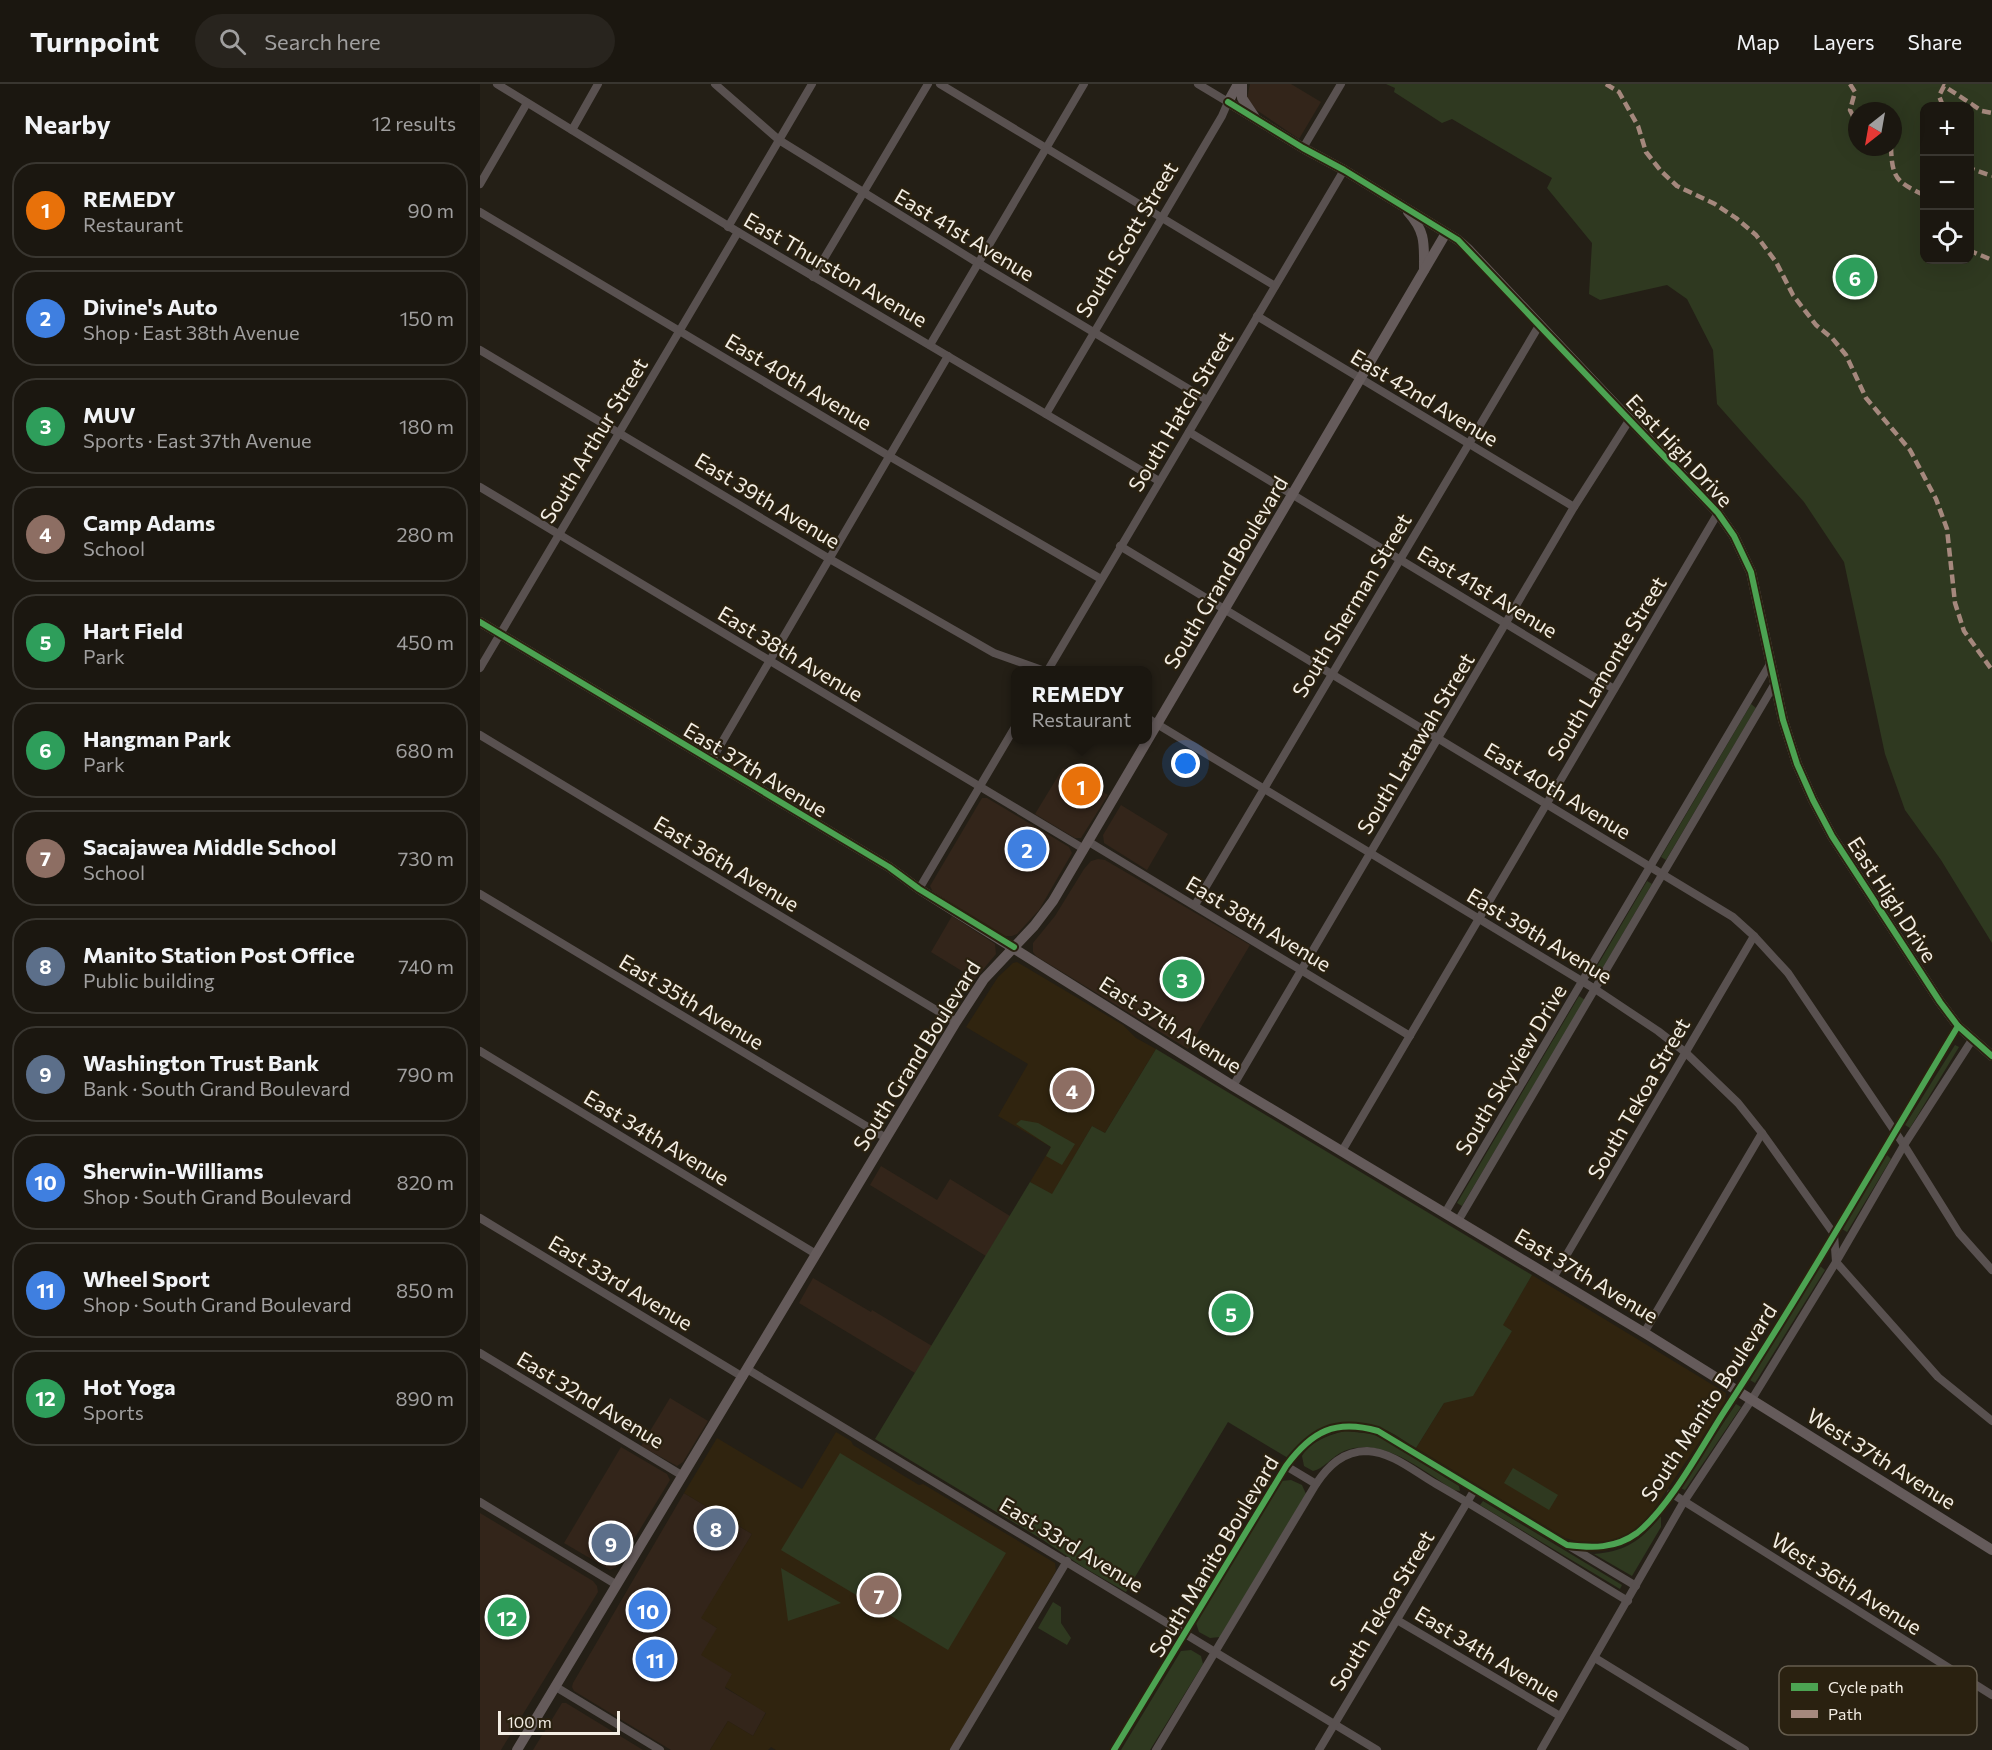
<!DOCTYPE html>
<meta charset="utf-8">
<style>
body{margin:0;font-family:Commissioner,sans-serif;background:#28241e;color:#f1f3f6}
.controls{position:absolute;right:18px;top:18px;display:grid;overflow:hidden;border-radius:12px;box-shadow:0 6px 24px #0002}
.controls button{width:54px;height:54px;display:grid;place-items:center;padding:0;border:0;border-bottom:2px solid #393630;background:#1b1710;color:#f1f3f6;font:30px sans-serif}
.compass{position:absolute;left:1368px;top:18px;width:54px;height:54px;border-radius:50%;background:#1b1710;box-shadow:0 6px 24px #0002;rotate:211deg}
.scale{position:absolute;left:18px;bottom:15px;width:122px;box-sizing:border-box;padding-left:6px;border:3px solid #f3ede3;border-top:0;font-size:16px;line-height:21px;white-space:nowrap;color:#f3ede3;-webkit-text-stroke:4px #2a2110;paint-order:stroke}
.you{position:absolute;left:706px;top:680px;width:21px;height:21px;margin:-15px;border:4px solid #fff;border-radius:50%;background:#1a73e8;box-shadow:0 0 0 9px #1a73e833}
.badge{display:grid;place-items:center;width:39px;height:39px;border-radius:50%;background:#7c3aed;color:#fff;font-size:20px;font-weight:700}
.pin{position:absolute;translate:-50% -50%;border:3px solid #fff;box-shadow:0 2px 6px #0006}
.popup{position:absolute;left:531px;top:582px;width:141px;height:78px;box-sizing:border-box;display:grid;place-content:center;border-radius:12px;background:#1b1710;filter:drop-shadow(0 2px 4px #0005);font-size:20px;white-space:nowrap;color:#a09f9f}
.popup b{font-size:22px;color:#f1f3f6}
.popup::after{content:'';position:absolute;left:50%;top:100%;margin-left:-12px;border:12px solid transparent;border-top-color:#1b1710}
.list{margin:0;padding:0;list-style:none}
h2{display:flex;justify-content:space-between;align-items:center;height:78px;margin:0;padding:0 24px;font-size:26px}
h2 small{font-size:20px;font-weight:400;color:#a09f9f}
.list li{display:grid;grid-template-columns:39px 1fr auto;gap:18px;align-items:center;box-sizing:border-box;height:96px;margin:0 12px 12px;padding:0 12px;border:2px solid #393630;border-radius:24px}
.list b{display:block;font-size:22px;white-space:nowrap}
.list p{margin:0;font-size:20px;white-space:nowrap;color:#a09f9f}
.list em{font-size:20px;font-style:normal;color:#a09f9f}
.icon{flex:none;width:33px;height:33px;fill:none;stroke:currentColor;stroke-width:2;stroke-linecap:round;stroke-linejoin:round}
.map{position:relative;flex:none;width:1512px;height:1666px;overflow:hidden}
header{display:flex;align-items:center;gap:36px;box-sizing:border-box;height:84px;padding:0 30px;background:#1b1710;border-bottom:2px solid #393630}
header strong{font-size:28px}
nav{display:flex;gap:33px;margin-inline-start:auto;font-size:21px}
.search{width:420px;height:54px;background:#28241e;display:flex;align-items:center;gap:15px;box-sizing:border-box;padding:0 21px;border-radius:33px;color:#a09f9f;font-size:22px}
main{display:flex}
aside{flex:1;background:#1b1710}
.map>svg:first-child{display:block}
</style>
<header>
<strong>Turnpoint</strong>
<div class="search"><svg class="icon" aria-label="search" viewBox="0 0 24 24"><circle cx="10" cy="10" r="6"/><path d="M15 15l6 6"/></svg>Search here</div>
<nav><a>Map</a><a>Layers</a><a>Share</a></nav>
</header>
<main>
<aside>
<h2>Nearby<small>12 results</small></h2>
<ul class="list">
<li><span class="badge" style="background:#e8710a">1</span><div><b>REMEDY</b><p>Restaurant</p></div><em>90 m</em></li>
<li><span class="badge" style="background:#3f7fe0">2</span><div><b>Divine's Auto</b><p>Shop · East 38th Avenue</p></div><em>150 m</em></li>
<li><span class="badge" style="background:#2e9e5b">3</span><div><b>MUV</b><p>Sports · East 37th Avenue</p></div><em>180 m</em></li>
<li><span class="badge" style="background:#8d6e63">4</span><div><b>Camp Adams</b><p>School</p></div><em>280 m</em></li>
<li><span class="badge" style="background:#2e9e5b">5</span><div><b>Hart Field</b><p>Park</p></div><em>450 m</em></li>
<li><span class="badge" style="background:#2e9e5b">6</span><div><b>Hangman Park</b><p>Park</p></div><em>680 m</em></li>
<li><span class="badge" style="background:#8d6e63">7</span><div><b>Sacajawea Middle School</b><p>School</p></div><em>730 m</em></li>
<li><span class="badge" style="background:#5c6f8a">8</span><div><b>Manito Station Post Office</b><p>Public building</p></div><em>740 m</em></li>
<li><span class="badge" style="background:#5c6f8a">9</span><div><b>Washington Trust Bank</b><p>Bank · South Grand Boulevard</p></div><em>790 m</em></li>
<li><span class="badge" style="background:#3f7fe0">10</span><div><b>Sherwin-Williams</b><p>Shop · South Grand Boulevard</p></div><em>820 m</em></li>
<li><span class="badge" style="background:#3f7fe0">11</span><div><b>Wheel Sport</b><p>Shop · South Grand Boulevard</p></div><em>850 m</em></li>
<li><span class="badge" style="background:#2e9e5b">12</span><div><b>Hot Yoga</b><p>Sports</p></div><em>890 m</em></li>
</ul>
</aside>
<div class="map">
<svg width="1512" height="1666" viewBox="0 0 1512 1666">
<rect width="100%" height="100%" fill="#241f16"/>
<g fill="#33251a">
<path d="M770 0H811L841 18 819 55 772 23 767 14Z"/>
<path d="M583 684 628 711 601 754H595L555 730Z"/>
<path d="M502 714H507L589 763 592 769 559 826 537 850 532 852H525L453 808 450 802Z"/>
<path d="M641 721 688 750 667 786 624 759 623 751Z"/>
<path d="M618 775 625 776 770 861 708 965 556 872 553 868V859L575 832 604 785 611 777Z"/>
<path d="M472 832 515 860 516 870 495 895 451 868Z"/>
<path d="M401 1082 457 1116 470 1095 530 1132 506 1172 390 1101Z"/>
<path d="M333 1194 391 1228 392 1226 452 1262 435 1289 319 1219Z"/>
<path d="M190 1314 228 1337 203 1378 197 1382 161 1362Z"/>
<path d="M141 1363 187 1390 190 1396 137 1483 130 1486 84 1459Z"/>
<path d="M204 1409 272 1450 222 1534 237 1544 253 1590 245 1604 286 1628 273 1652 248 1637 230 1666H191L94 1607 92 1603 93 1599Z"/>
<path d="M0 1429 113 1497 117 1502 118 1508 21 1666H0Z"/>
<path d="M82 1619H86L163 1666H53Z"/>
</g>
<g fill="#30240f">
<path d="M537 878 643 941 656 954 676 965 625 1049 612 1042 572 1111 550 1098 571 1063 518 1032 548 980 486 943 518 893 533 879Z"/>
<path d="M1052 1191 1246 1309 1245 1320 1166 1437 1144 1453 1126 1459 1107 1460 1085 1454 936 1364 964 1319 1032 1247 1022 1241Z"/>
<path d="M356 1348 371 1357 373 1361 439 1401 443 1400 575 1479 576 1487 470 1666H296L291 1663 288 1666H230L248 1637 273 1652 286 1629 245 1603 252 1590 221 1571 237 1544 221 1534 272 1450 204 1409 237 1354 322 1405Z"/>
</g>
<g fill="#2f3920" fill-rule="evenodd">
<path d="M906 0H1512V859L1461 776 1425 726 1405 670 1364 478 1324 418 1237 320 1233 266 1207 215 1187 201 1120 216 1109 210 1112 159 1067 104 1072 94 972 35 962 39 914 8 915 4ZM1490 22V176H1444V22ZM1377 27H1413V63H1377Z"/>
<path d="M1271 620 1276 624 1186 776 1181 773Z"/>
<path d="M1167 797 1172 800 1118 892 1113 889Z"/>
<path d="M1099 912 1105 916 982 1122 977 1119Z"/>
<path d="M1475 961 1479 963 1430 1044 1425 1041Z"/>
<path d="M676 965 1052 1191 1023 1241 1032 1247 993 1312 964 1319 936 1364C927 1359 918 1352 908 1347 870 1329 832 1342 808 1374L748 1338 646 1508 603 1483 563 1456 395 1355 550 1098 572 1110 612 1042 625 1049Z"/>
<path d="M541 1036 558 1039 595 1060 582 1081 566 1072 571 1063 536 1040Z"/>
<path d="M1406 1070 1411 1075 1367 1148 1362 1145Z"/>
<path d="M1340 1182 1345 1186 1275 1299 1270 1296Z"/>
<path d="M1256 1320 1261 1323 1205 1406 1200 1404Z"/>
<path d="M865 1347 893 1350 905 1356 979 1402 980 1407 974 1406C942 1387 904 1352 864 1367 852 1372 844 1385 833 1387L824 1382 822 1372C831 1357 849 1351 865 1347Z"/>
<path d="M360 1369 526 1469 468 1566 301 1466Z"/>
<path d="M1033 1384 1078 1411 1069 1426 1024 1399Z"/>
<path d="M811 1396 822 1401 826 1410 740 1553 730 1554 719 1548 716 1539 801 1397Z"/>
<path d="M1003 1417 1142 1501 1140 1505 1000 1421Z"/>
<path d="M1181 1432V1443L1152 1492 1114 1470C1147 1467 1160 1457 1181 1432Z"/>
<path d="M301 1484 361 1519 308 1537Z"/>
<path d="M573 1518 581 1523V1539L591 1554 587 1561 558 1544Z"/>
<path d="M711 1566 721 1572 723 1580 670 1666H641L701 1567Z"/>
</g>
<g fill="none" stroke-linecap="round" stroke-linejoin="round">
<g stroke="#595150" stroke-width="8">
<path d="M17 0 258 148 679 397"/>
<path d="M235 0 299 56 498 179 727 316"/>
<path d="M460 0 795 202"/>
<path d="M92 46 118 0"/>
<path d="M823 64 861 0"/>
<path d="M0 100 47 19"/>
<path d="M0 128 409 372 621 495"/>
<path d="M248 143 332 0"/>
<path d="M333 193 448 0"/>
<path d="M777 232 1094 423"/>
<path d="M450 261 604 0"/>
<path d="M0 266 348 474 514 569 562 586"/>
<path d="M566 330 742 32 748 18 718 0"/>
<path d="M709 348 1134 605"/>
<path d="M0 403 604 765"/>
<path d="M640 462 1253 833 1274 852 1308 889 1424 1061 1479 1149 1512 1186"/>
<path d="M0 584 258 148"/>
<path d="M568 586 864 86"/>
<path d="M667 634 1115 905 1178 947 1205 968 1258 1019 1282 1049 1354 1150 1356 1178 1458 1293 1512 1337"/>
<path d="M0 651 476 938"/>
<path d="M231 677 468 272"/>
<path d="M609 758 930 952"/>
<path d="M439 805 535 643"/>
<path d="M0 810 406 1054"/>
<path d="M715 821 1060 240"/>
<path d="M0 967 336 1170"/>
<path d="M753 1002 1094 423 1150 335"/>
<path d="M862 1067 1238 429"/>
<path d="M965 1129 1290 580"/>
<path d="M0 1134 263 1293"/>
<path d="M978 1137 1294 601"/>
<path d="M1073 1194 1274 852"/>
<path d="M1164 1249 1282 1049"/>
<path d="M0 1269 203 1392"/>
<path d="M267 1285 897 1666"/>
<path d="M806 1382 836 1400"/>
<path d="M1191 1409 1512 1611"/>
<path d="M0 1418 137 1501"/>
<path d="M1091 1463 1156 1502"/>
<path d="M917 1536 1080 1632"/>
<path d="M1115 1574 1265 1666"/>
<path d="M76 1603 180 1666"/>
<path d="M474 1666 587 1477"/>
<path d="M634 1666 806 1382C832 1347 855 1335 898 1347L1087 1461C1112 1464 1135 1465 1157 1449 1188 1425 1220 1366 1242 1331 1325 1204 1400 1072 1478 942"/>
<path d="M676 1666 836 1400C848 1382 863 1367 887 1367 912 1368 935 1388 956 1400 1021 1437 1084 1479 1148 1517"/>
<path d="M839 1666 995 1405"/>
<path d="M1061 1666 1203 1419 1272 1315 1356 1178 1424 1061 1492 956"/>
</g>
<g stroke="#655b5b" stroke-width="10">
<path d="M758 0 748 18 823 64 864 86 978 156 988 165 1238 429 1254 452 1271 488 1303 636 1317 680 1333 716 1352 752 1460 918 1478 942 1512 972"/>
<path d="M762 0V14L774 32"/>
<path d="M928 128C946 148 944 160 944 186"/>
<path d="M0 538 409 783 439 805 753 1002 1168 1251 1512 1466"/>
<path d="M37 1666 476 938 504 895 554 842 573 817 966 149"/>
</g>
<g stroke="#a5887d" stroke-width="4.5" stroke-dasharray="9 4.5" stroke-linecap="butt">
<path d="M1126 0 1139 8 1158 42 1166 68 1181 87 1197 102 1235 120 1256 134 1276 151 1296 178 1313 211 1336 241 1352 254 1366 271 1386 314 1430 366 1456 415 1467 445 1475 519 1484 547 1512 586"/>
<path d="M1370 0 1375 8 1370 26 1373 32 1377 33"/>
<path d="M1463 22 1459 12 1464 2 1502 27 1512 29"/>
<path d="M1411 63C1412 95 1417 98 1444 111"/>
<path d="M1490 79 1492 85 1512 92"/>
<path d="M1490 164 1493 168 1512 176"/>
</g>
<defs>
<g id="cycleway">
<path d="M748 18 823 64 864 86 978 156 1238 429 1254 452 1271 488 1303 636 1317 680 1333 716 1352 752 1460 918 1478 942 1512 972"/>
<path d="M0 538 409 783 439 805 534 863"/>
<path d="M634 1666 806 1382C832 1347 855 1335 898 1347L1087 1461C1112 1464 1135 1465 1157 1449 1188 1425 1220 1366 1242 1331 1325 1204 1400 1072 1478 942"/>
</g>
</defs>
<use href="#cycleway" stroke="#2a2110" stroke-width="10"/>
<use href="#cycleway" stroke="#4ca352" stroke-width="6"/>
</g>
<g text-anchor="middle" dominant-baseline="central" stroke-width="4.5" stroke-linejoin="round" paint-order="stroke">
<g font-size="21" fill="#f3ede3" stroke="#2a2110">
<text transform="translate(485 150) rotate(31)">East 41st Avenue</text>
<text transform="translate(646 155) rotate(-59)">South Scott Street</text>
<text transform="translate(356 185) rotate(30)">East Thurston Avenue</text>
<text transform="translate(319 297) rotate(31)">East 40th Avenue</text>
<text transform="translate(945 313) rotate(31)">East 42nd Avenue</text>
<text transform="translate(700 327) rotate(-59)">South Hatch Street</text>
<text transform="translate(113 356) rotate(-59)">South Arthur Street</text>
<text transform="translate(1200 366) rotate(47)">East High Drive</text>
<text transform="translate(288 416) rotate(31)">East 39th Avenue</text>
<text transform="translate(745 488) rotate(-59)">South Grand Boulevard</text>
<text transform="translate(1008 507) rotate(31)">East 41st Avenue</text>
<text transform="translate(871 521) rotate(-59)">South Sherman Street</text>
<text transform="translate(311 569) rotate(31)">East 38th Avenue</text>
<text transform="translate(1126 584) rotate(-59)">South Lamonte Street</text>
<text transform="translate(935 659) rotate(-59)">South Latawah Street</text>
<text transform="translate(276 685) rotate(31)">East 37th Avenue</text>
<text transform="translate(1078 706) rotate(31)">East 40th Avenue</text>
<text transform="translate(247 779) rotate(31)">East 36th Avenue</text>
<text transform="translate(1413 815) rotate(57)">East High Drive</text>
<text transform="translate(779 839) rotate(31)">East 38th Avenue</text>
<text transform="translate(1060 851) rotate(31)">East 39th Avenue</text>
<text transform="translate(212 917) rotate(31)">East 35th Avenue</text>
<text transform="translate(691 940) rotate(32)">East 37th Avenue</text>
<text transform="translate(436 971) rotate(-58)">South Grand Boulevard</text>
<text transform="translate(1030 985) rotate(-59)">South Skyview Drive</text>
<text transform="translate(1158 1014) rotate(-60)">South Tekoa Street</text>
<text transform="translate(177 1053) rotate(31)">East 34th Avenue</text>
<text transform="translate(1107 1191) rotate(31)">East 37th Avenue</text>
<text transform="translate(141 1198) rotate(31)">East 33rd Avenue</text>
<text transform="translate(111 1315) rotate(31)">East 32nd Avenue</text>
<text transform="translate(1228 1318) rotate(-57)">South Manito Boulevard</text>
<text transform="translate(1402 1374) rotate(32)">West 37th Avenue</text>
<text transform="translate(592 1460) rotate(31)">East 33rd Avenue</text>
<text transform="translate(733 1472) rotate(-59)">South Manito Boulevard</text>
<text transform="translate(1367 1499) rotate(32)">West 36th Avenue</text>
<text transform="translate(901 1526) rotate(-59)">South Tekoa Street</text>
<text transform="translate(1008 1569) rotate(31)">East 34th Avenue</text>
</g>
</g>
<rect x="1299" y="1582" width="198" height="69" rx="9" fill="#2a2110" stroke="#665e4f" stroke-width="1.5"/>
<rect x="1311" y="1599" width="27" height="8" fill="#4ca352"/>
<rect x="1311" y="1626" width="27" height="8" fill="#a5887d"/>
<g font-size="16" fill="#f3ede3">
<text x="1348" y="1609">Cycle path</text>
<text x="1348" y="1636">Path</text>
</g>
</svg>
<div class="controls">
<button>+</button>
<button>−</button>
<button><svg class="icon" aria-label="locate" viewBox="0 0 24 24"><circle cx="12" cy="12" r="6"/><path d="M12 2v4M12 18v4M2 12h4M18 12h4"/></svg></button>
</div>
<svg class="compass" viewBox="-18 -18 36 36"><path d="M0-13l5 13h-10z" fill="#e53935"/><path d="M0 13l5-13h-10z" fill="#a09f9f"/></svg>
<div class="scale">100 m</div>
<div class="you"></div>
<div class="pin badge" style="left:601px;top:702px;background:#e8710a">1</div>
<div class="popup"><b>REMEDY</b>Restaurant</div>
<div class="pin badge" style="left:547px;top:765px;background:#3f7fe0">2</div>
<div class="pin badge" style="left:702px;top:895px;background:#2e9e5b">3</div>
<div class="pin badge" style="left:592px;top:1006px;background:#8d6e63">4</div>
<div class="pin badge" style="left:751px;top:1229px;background:#2e9e5b">5</div>
<div class="pin badge" style="left:1375px;top:193px;background:#2e9e5b">6</div>
<div class="pin badge" style="left:399px;top:1511px;background:#8d6e63">7</div>
<div class="pin badge" style="left:236px;top:1444px;background:#5c6f8a">8</div>
<div class="pin badge" style="left:131px;top:1459px;background:#5c6f8a">9</div>
<div class="pin badge" style="left:168px;top:1526px;background:#3f7fe0">10</div>
<div class="pin badge" style="left:175px;top:1575px;background:#3f7fe0">11</div>
<div class="pin badge" style="left:27px;top:1533px;background:#2e9e5b">12</div>
</div>
</main>
